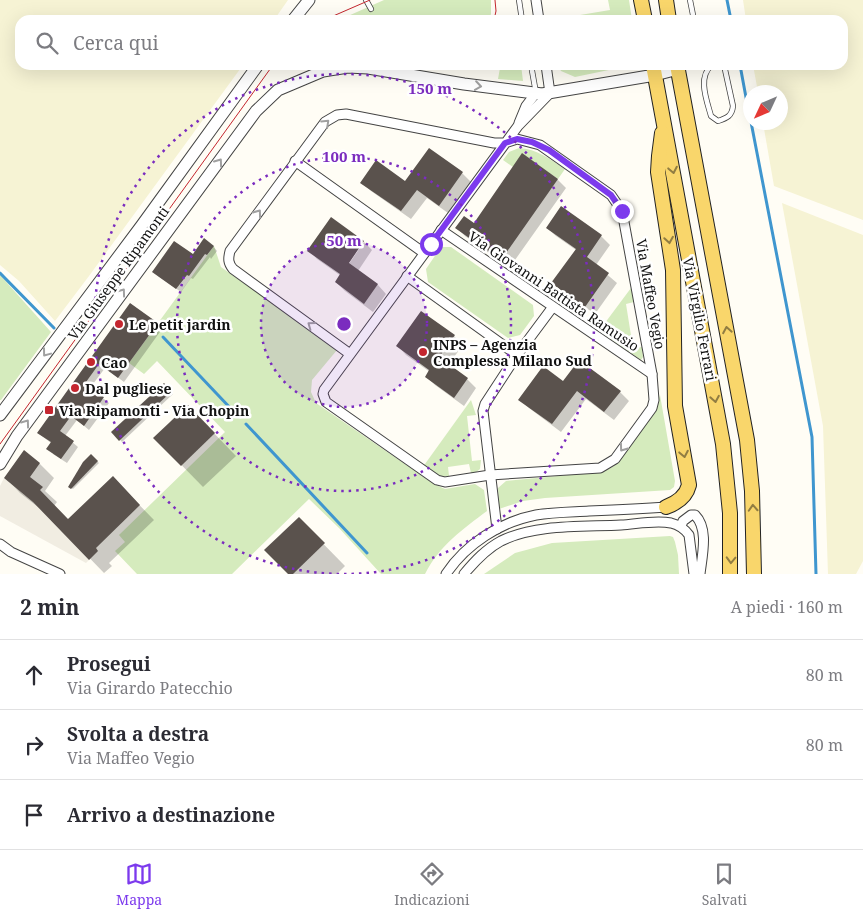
<!DOCTYPE html>
<html lang="it">
<meta charset="utf-8">
<style>
body{margin:0;font-family:"Noto Serif",serif;background:#f7f7f7;color:#2b2b33}
.compass{position:absolute;left:743px;top:85px;width:45px;height:45px;border-radius:50%;background:#fff;box-shadow:0 5px 20px #0002;rotate:226deg}
.stop{position:absolute;width:15px;height:15px;margin:-11px;border:4px solid #7c3aed;border-radius:50%;background:#fff}
.stop.end{background:#7c3aed;border-color:#fff;box-shadow:0 1px 5px #0008}
.list{margin:0;padding:0;list-style:none}
h2{display:flex;justify-content:space-between;align-items:center;height:65px;margin:0;padding:0 20px;font-size:21px}
h2 small{font-size:16px;font-weight:400;color:#7c7c81}
.list li{display:grid;grid-template-columns:32px 1fr auto;gap:15px;align-items:center;box-sizing:border-box;height:70px;padding:0 20px;border-top:1px solid #e1e1e2}
.list b{display:block;font-size:19px;white-space:nowrap}
.list p{margin:0;font-size:16px;white-space:nowrap;color:#7c7c81}
.list em{font-size:16px;font-style:normal;color:#7c7c81}
.icon{flex:none;width:28px;height:28px;fill:none;stroke:currentColor;stroke-width:2;stroke-linecap:round;stroke-linejoin:round}
.map{position:relative;flex:none;width:863px;height:574px;overflow:hidden}
.search{position:absolute;background:#fff;box-shadow:0 5px 20px #0002;left:15px;right:15px;top:15px;height:55px;display:flex;align-items:center;gap:12px;box-sizing:border-box;padding:0 18px;border-radius:15px;color:#7c7c81;font-size:19px}
.sheet{height:275px;background:#fff}
nav{display:flex;justify-content:space-around;align-items:center;box-sizing:border-box;height:70px;border-top:1px solid #e1e1e2;background:#fff;font-size:14px;color:#7c7c81}
nav a{display:grid;justify-items:center;gap:2px}
nav .on{color:#7c3aed}
.map>svg:first-child{display:block}
</style>
<div class="map">
<svg width="863" height="574" viewBox="0 0 863 574">
<rect width="100%" height="100%" fill="#fffdf5"/>
<g fill="#f6f3d4">
<path d="M0 0H288L274 20H20V65H243L89 276 55 321 19 281 0 265Z"/>
<path d="M743 0H863V220L774 186 763 123 780 122V92H758L753 65H843V20H746Z"/>
<path d="M782 203 863 235V561L856 574H828L823 426Z"/>
</g>
<g fill="#d5ebbd">
<path d="M384 0H491V14L489 20H339Z"/>
<path d="M608 0H629L632 20H550L610 10Z"/>
<path d="M481 65H521L523 81 498 79 500 68 479 67Z"/>
<path d="M558 65H633L575 77 561 71Z"/>
<path d="M519 148C537 149 550 159 565 169L558 179 522 154 513 167 503 160 509 152Z"/>
<path d="M214 246 221 267 337 350 312 380 311 392 316 403 434 484 445 489 475 484 484 490 487 511C463 529 439 546 425 574H381L339 528 309 499 232 574H137L115 551 125 542 119 535 225 432 157 361 144 374 129 363Z"/>
<path d="M441 247H451L533 305 534 316 520 335 508 338 428 282 426 269Z"/>
<path d="M0 275 51 332 1 400H0Z"/>
<path d="M631 288 634 302 626 304 633 348 642 347 643 357 641 360 599 331Z"/>
<path d="M660 395 675 481 674 487 670 490 545 498 523 501 499 509 498 488 506 481 599 472 609 469 614 466 655 410Z"/>
<path d="M471 400 476 415 467 416 472 461 481 460 480 469 475 473H471L469 464 448 467 449 476 441 477 422 465 425 464Z"/>
<path d="M670 536 673 537 675 542 678 555 679 574H484L515 553 552 543Z"/>
</g>
<path fill="#f1ede2" d="M4 478 32 501 89 560 86 563 0 516V486Z"/>
<g fill="#0003">
<path d="M522 155 558 180 566 188 515 260 512 258 507 266 465 236 457 228 474 225Z"/>
<path d="M462 173 471 182 448 213 427 198 411 219 371 191 362 183H406Z"/>
<path d="M561 208 601 236 610 245 596 265 617 283 595 314 562 291 553 283 576 250 556 236 547 228Z"/>
<path d="M364 242 372 250 358 271 378 285 386 294 373 312 345 291 336 282 341 276 317 259 309 250 346 268Z"/>
<path d="M213 246 217 251 211 259 210 257 193 279 191 278 181 292 158 276Z"/>
<path d="M131 304 162 329 124 382 105 368 90 388 109 403 89 430 77 420 65 436 78 447 67 463 53 454 51 443 38 433Z"/>
<path d="M454 336 463 345 448 365 467 379 476 388 464 406 435 385 427 377 430 372 406 355 398 346Z"/>
<path d="M563 383 620 392 629 401 614 420 586 399 561 432 529 408 520 399Z"/>
<path d="M164 385 173 394 122 442 113 432Z"/>
<path d="M209 428 236 456 203 487 155 438Z"/>
<path d="M24 452 40 464 54 478 45 491 57 502 54 506 68 521 113 478 154 520 109 563 112 566 104 573 47 514 20 493 6 478Z"/>
<path d="M91 456 99 463 73 489 70 487Z"/>
<path d="M299 519 345 566 337 574H290L266 550Z"/>
</g>
<g fill="none" stroke-linecap="round" stroke-linejoin="round">
<g stroke="#3f96cf" stroke-width="3">
<path d="M727 0 731 20"/>
<path d="M740 65 750 119"/>
<path d="M751 122 812 437 816 574"/>
<path d="M0 273 54 328"/>
<path d="M163 337 235 413"/>
<path d="M246 424 367 553"/>
</g>
</g>
<g fill="#5a524d">
<path d="M429 148 463 172 439 206 417 190 401 211 360 183 376 160 405 181Z"/>
<path d="M522 153 558 179 506 253 504 251 499 259 455 228 464 216 474 223Z"/>
<path d="M561 206 602 235 587 257 609 273 585 307 551 283 576 249 546 228Z"/>
<path d="M331 217 364 241 349 263 378 284 364 304 335 282 340 274 307 251Z"/>
<path d="M204 238 214 246 207 255 205 254 189 276 187 275 176 289 152 272 174 241 193 254Z"/>
<path d="M130 303 158 323 118 378 99 364 86 382 104 397 84 426 71 416 60 431 74 441 61 459 46 449 51 442 37 433Z"/>
<path d="M421 311 455 335 439 357 468 378 454 398 425 377 429 370 396 346Z"/>
<path d="M579 360 621 391 604 412 577 391 552 424 518 400 543 366 563 381Z"/>
<path d="M164 383 172 391 119 441 111 432Z"/>
<path d="M188 405 215 433 181 466 153 438Z"/>
<path d="M24 450 40 463 30 477 43 487 40 490 68 519 113 476 140 505 96 548 98 551 89 560 33 502 4 478Z"/>
<path d="M91 454 98 461 71 489 68 487 83 462Z"/>
<path d="M299 517 325 543 293 574H288L264 550Z"/>
</g>
<g fill="none" stroke-linecap="round" stroke-linejoin="round">
<defs>
<g id="service">
<path d="M366 0 371 9"/>
<path d="M519 0 522 20"/>
<path d="M690 0 694 20"/>
<path d="M531 65 536 93"/>
<path d="M712 65C697 77 707 101 711 116L718 121C727 118 732 116 733 106L724 65"/>
</g>
<g id="minor">
<path d="M536 0 539 20"/>
<path d="M519 123 526 106 536 93"/>
<path d="M295 161 424 253"/>
<path d="M441 230 652 374"/>
<path d="M407 276 517 355"/>
<path d="M350 354 233 269C228 263 228 259 230 251L325 122 337 115 346 114 494 143H505L517 139 540 145 611 195 622 211 652 374 654 400 652 408 615 459 600 468 490 475 445 482 437 480 326 402 323 394 324 390 518 126 550 93 546 65"/>
<path d="M681 526 683 521 691 515H695C709 529 702 556 700 574"/>
<path d="M497 529 483 411 485 404 517 355 552 308"/>
<path d="M0 544 11 552 60 574"/>
<path d="M446 574C466 544 500 522 536 515 553 512 572 512 589 511 615 510 640 509 666 507"/>
<path d="M464 574C475 561 486 549 501 541 535 524 583 527 621 525 637 524 655 520 671 523 679 525 684 528 689 535L694 574"/>
</g>
<g id="tertiary">
<path d="M293 20 309 0"/>
<path d="M0 415 142 225 258 65"/>
<path d="M0 464 17 436 256 111 278 90 323 71 348 67 368 68 464 84 542 94 655 75 678 69"/>
</g>
<g id="primary">
<path d="M641 0 645 20"/>
<path d="M666 0 669 20"/>
<path d="M653 65 723 444 730 513V574"/>
<path d="M677 65 747 440 752 491 754 574"/>
<path d="M662 133 659 156 658 172 673 270 675 406 689 485C686 497 677 503 666 507"/>
</g>
</defs>
<use href="#service" stroke="#444" stroke-width="6"/>
<use href="#minor" stroke="#444" stroke-width="11"/>
<use href="#tertiary" stroke="#444" stroke-width="13"/>
<use href="#primary" stroke="#222" stroke-width="16"/>
<use href="#service" stroke="#fff" stroke-width="4.5"/>
<use href="#minor" stroke="#fff" stroke-width="9"/>
<use href="#tertiary" stroke="#fff" stroke-width="11"/>
<use href="#primary" stroke="#f9d66b" stroke-width="14"/>
<g stroke="#c4262e" stroke-width="1">
<path d="M324 20 370 0"/>
<path d="M494 20 496 11 495 0"/>
<path d="M0 444 273 65"/>
</g>
</g>
<defs><path id="oneway-chevron" d="M-2-3.5L2.5 0L-2 3.5" fill="none" stroke-width="1.6" stroke-linecap="round" stroke-linejoin="round" transform="scale(1.25)"/></defs>
<g stroke="#a0a0a0">
<use href="#oneway-chevron" transform="translate(478 86) rotate(8)"/>
<use href="#oneway-chevron" transform="translate(326 123) rotate(-43)"/>
<use href="#oneway-chevron" transform="translate(219 162) rotate(-54)"/>
<use href="#oneway-chevron" transform="translate(258 213) rotate(-54)"/>
<use href="#oneway-chevron" transform="translate(122 292) rotate(-54)"/>
<use href="#oneway-chevron" transform="translate(311 325) rotate(-144)"/>
<use href="#oneway-chevron" transform="translate(46 353) rotate(127)"/>
<use href="#oneway-chevron" transform="translate(26 423) rotate(-54)"/>
<use href="#oneway-chevron" transform="translate(623 448) rotate(126)"/>
</g>
<g stroke="#917d42">
<use href="#oneway-chevron" transform="translate(673 170) rotate(79)"/>
<use href="#oneway-chevron" transform="translate(669 240) rotate(81)"/>
<use href="#oneway-chevron" transform="translate(727 330) rotate(-100)"/>
<use href="#oneway-chevron" transform="translate(715 399) rotate(80)"/>
<use href="#oneway-chevron" transform="translate(684 454) rotate(79)"/>
<use href="#oneway-chevron" transform="translate(753 508) rotate(-93)"/>
<use href="#oneway-chevron" transform="translate(731 560) rotate(92)"/>
</g>
<g fill="none" stroke-linecap="round" stroke-linejoin="round">
<path stroke="#7c3aed" stroke-width="6" d="M431 244 505 143 517 139 532 142 549 150 611 195 622 211"/>
</g>
<circle cx="344" cy="324" r="83" fill="#7b2cbf" fill-opacity=".12"/>
<g fill="none" stroke="#7b2cbf" stroke-width="2.5" stroke-dasharray="2.5 5">
<circle cx="344" cy="324" r="83"/>
<circle cx="344" cy="324" r="167"/>
<circle cx="344" cy="324" r="250"/>
</g>
<g fill="#c4262e" stroke="#fff" stroke-width="2">
<circle cx="119" cy="324" r="5"/>
<circle cx="423" cy="352" r="5"/>
<circle cx="91" cy="362" r="5"/>
<circle cx="75" cy="388" r="5"/>
<rect x="44" y="405" width="10" height="10" rx="2.5"/>
</g>
<g text-anchor="middle" dominant-baseline="central" stroke-width="5" stroke-linejoin="round" paint-order="stroke">
<g font-size="14" fill="#111" stroke="#fff">
<text transform="translate(118 273) rotate(-54)">Via Giuseppe Ripamonti</text>
<text transform="translate(554 291) rotate(34)">Via Giovanni Battista Ramusio</text>
<text transform="translate(651 294) rotate(80)">Via Maffeo Vegio</text>
<text transform="translate(700 319) rotate(79)">Via Virgilio Ferrari</text>
</g>
<g font-size="14" font-weight="bold" fill="#111" stroke="#fff" text-anchor="start">
<text x="129" y="324">Le petit jardin</text>
<text x="433" y="344">INPS – Agenzia<tspan x="433" dy="16">Complessa Milano Sud</tspan></text>
<text x="101" y="362">Cao</text>
<text x="85" y="388">Dal pugliese</text>
<text x="59" y="410">Via Ripamonti - Via Chopin</text>
</g>
</g>
<circle cx="344" cy="324" r="8" fill="#7b2cbf" stroke="#fff" stroke-width="2.5"/>
<g font-size="15" text-anchor="middle" font-weight="bold" fill="#7b2cbf" stroke="#fff" stroke-width="5" stroke-linejoin="round" paint-order="stroke">
<text x="430" y="94">150 m</text>
<text x="344" y="162">100 m</text>
<text x="344" y="246">50 m</text>
</g>
</svg>
<svg class="compass" viewBox="-18 -18 36 36"><path d="M0-13l5 13h-10z" fill="#e53935"/><path d="M0 13l5-13h-10z" fill="#7c7c81"/></svg>
<div class="stop" style="left:431px;top:244px"></div>
<div class="stop end" style="left:622px;top:211px"></div>
<div class="search"><svg class="icon" aria-label="search" viewBox="0 0 24 24"><circle cx="10" cy="10" r="6"/><path d="M15 15l6 6"/></svg>Cerca qui</div>
</div>
<section class="sheet">
<h2>2 min<small>A piedi · 160 m</small></h2>
<ul class="list">
<li><svg class="icon" aria-label="ahead" viewBox="0 0 24 24"><path d="M12 20V5M6 11l6-6 6 6"/></svg><div><b>Prosegui</b><p>Via Girardo Patecchio</p></div><em>80 m</em></li>
<li><svg class="icon" aria-label="right" viewBox="0 0 24 24"><path d="M7 20v-9h11M14 6l5 5-5 5"/></svg><div><b>Svolta a destra</b><p>Via Maffeo Vegio</p></div><em>80 m</em></li>
<li><svg class="icon" aria-label="arrive" viewBox="0 0 24 24"><path d="M6 21V4h12l-3 4 3 4H6"/></svg><div><b>Arrivo a destinazione</b></div></li>
</ul>
</section>
<nav>
<a class="on"><svg class="icon" aria-label="map" viewBox="0 0 24 24"><path d="M3 6l6-2 6 2 6-2v14l-6 2-6-2-6 2zM9 4v14M15 6v14"/></svg>Mappa</a>
<a><svg class="icon" aria-label="directions" viewBox="0 0 24 24"><path d="M12 3l9 9-9 9-9-9zM9 14v-3h6M13 9l2 2-2 2"/></svg>Indicazioni</a>
<a><svg class="icon" aria-label="saved" viewBox="0 0 24 24"><path d="M7 4h10v16l-5-4-5 4z"/></svg>Salvati</a>
</nav>
